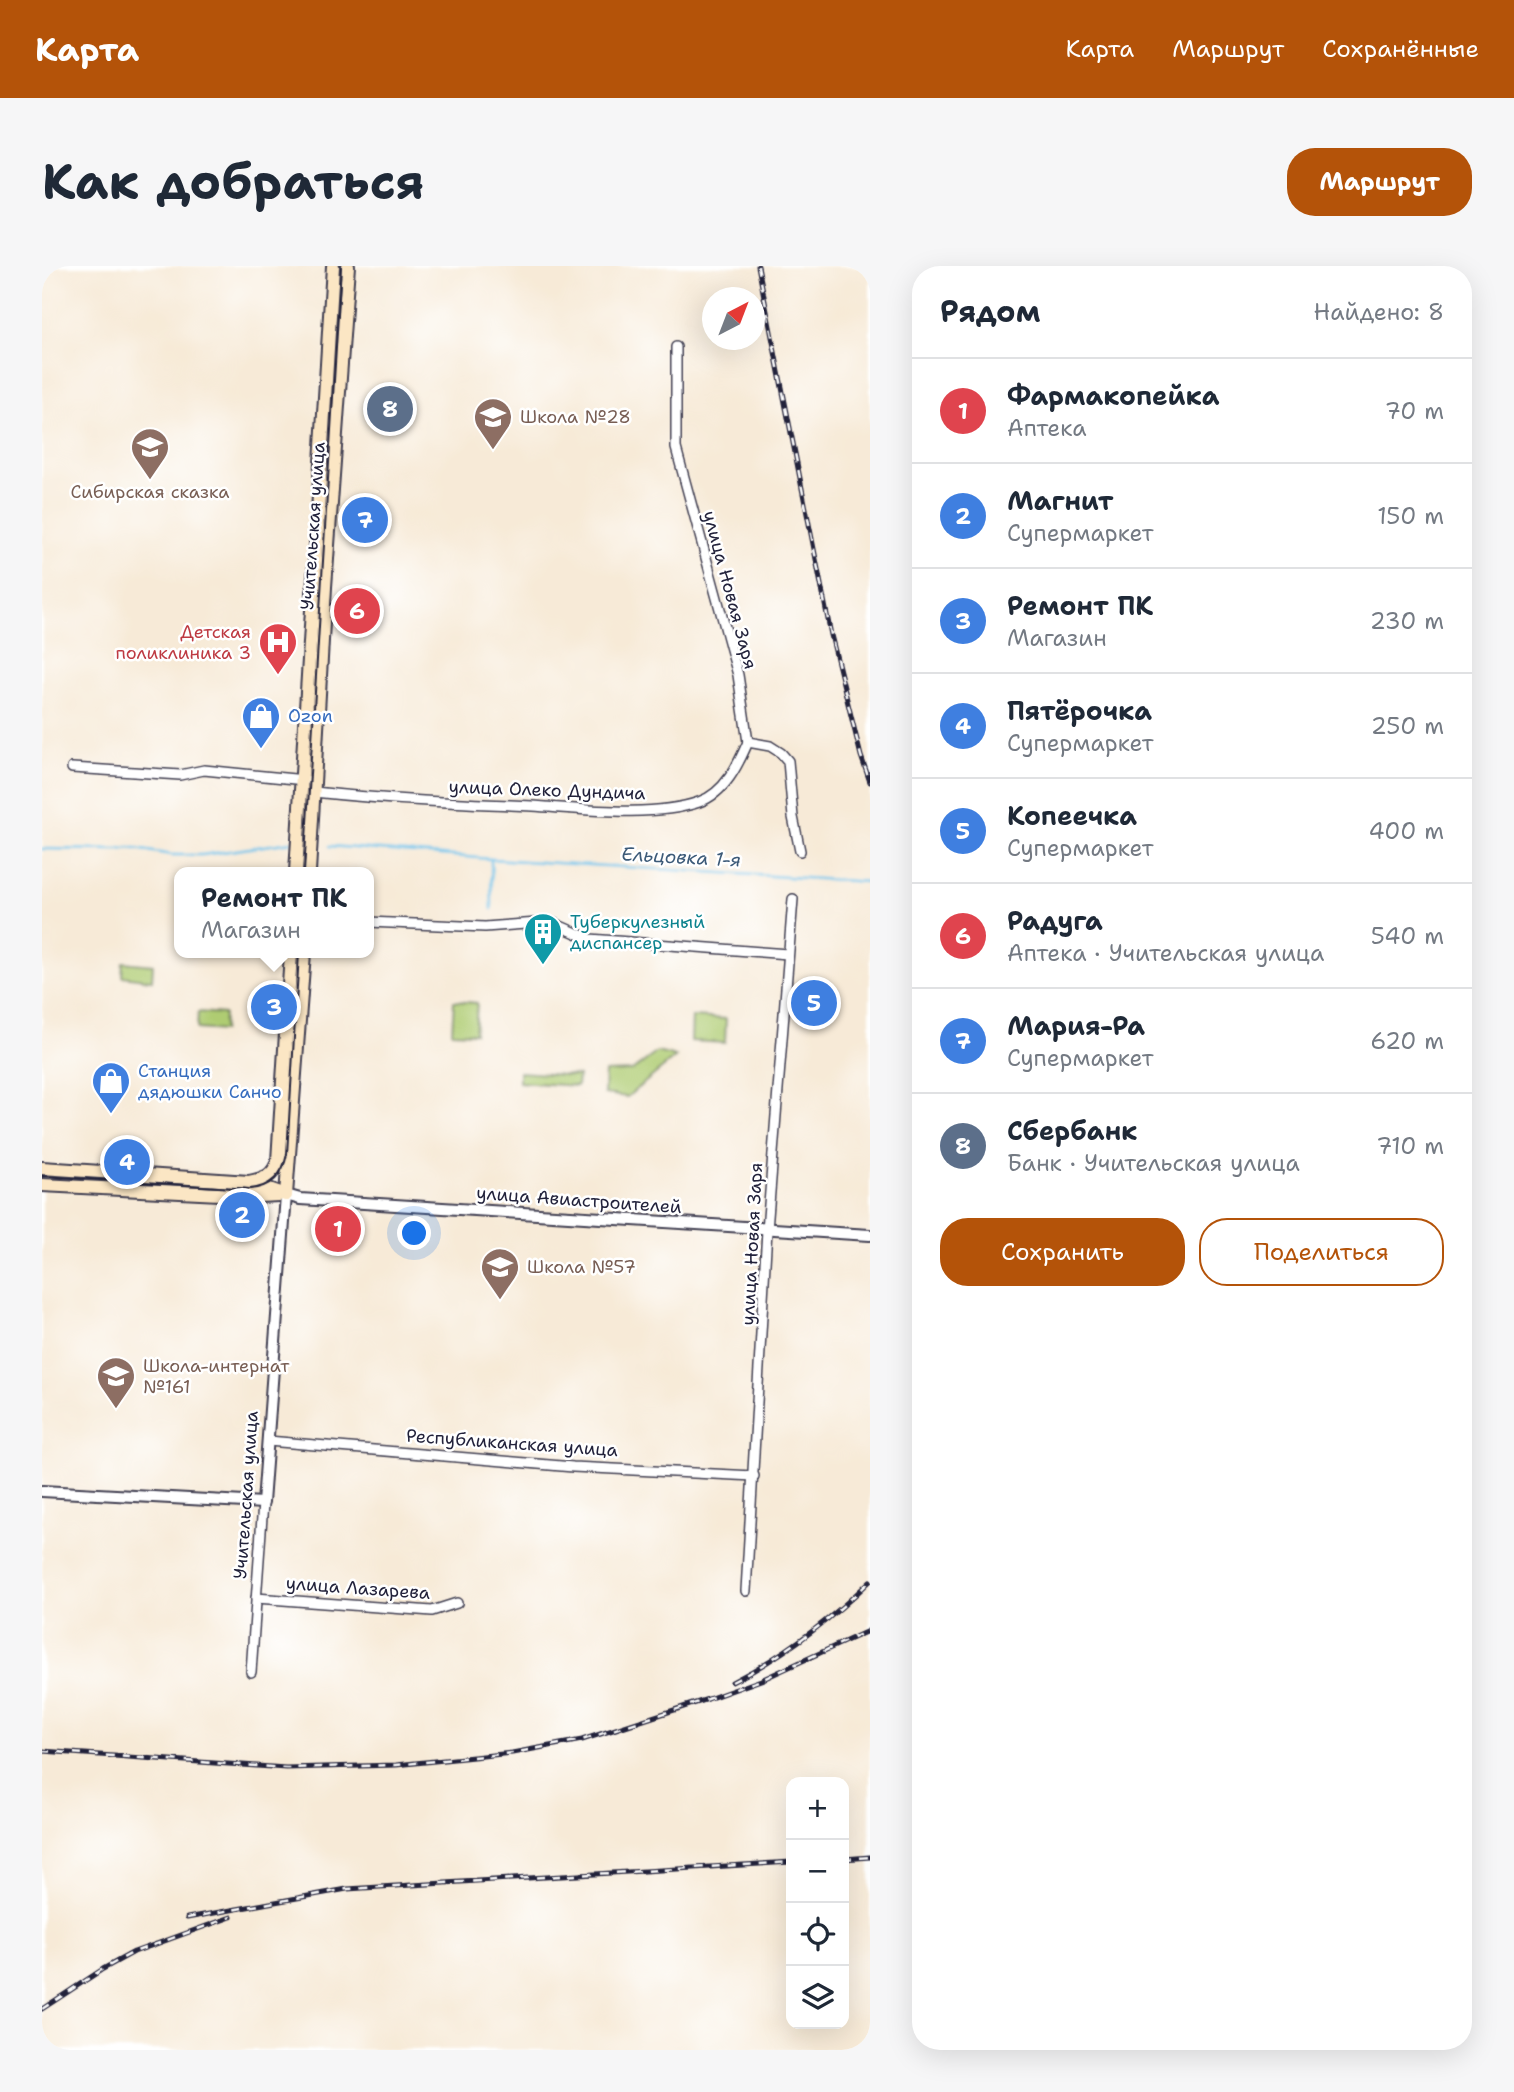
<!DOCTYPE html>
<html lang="ru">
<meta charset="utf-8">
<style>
body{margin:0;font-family:"Shantell Sans",sans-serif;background:#f6f6f7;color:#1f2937}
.controls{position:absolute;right:21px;bottom:21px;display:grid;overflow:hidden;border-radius:14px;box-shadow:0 7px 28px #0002}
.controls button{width:63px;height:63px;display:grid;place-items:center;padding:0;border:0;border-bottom:2px solid #e0e1e3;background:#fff;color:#1f2937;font:35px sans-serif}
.compass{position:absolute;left:660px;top:21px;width:63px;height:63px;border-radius:50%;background:#fff;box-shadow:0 7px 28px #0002;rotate:42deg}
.you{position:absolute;left:373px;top:968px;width:24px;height:24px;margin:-18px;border:5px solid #fff;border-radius:50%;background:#1a73e8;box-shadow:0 0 0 10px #1a73e833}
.badge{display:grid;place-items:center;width:46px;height:46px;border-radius:50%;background:#b45309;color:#fff;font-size:23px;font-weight:700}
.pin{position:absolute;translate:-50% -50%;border:4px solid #fff;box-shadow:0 2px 7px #0006}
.popup{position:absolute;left:132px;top:601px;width:200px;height:91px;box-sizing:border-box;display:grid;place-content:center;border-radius:14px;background:#fff;filter:drop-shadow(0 2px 5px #0005);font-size:23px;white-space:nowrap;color:#747a83}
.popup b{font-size:26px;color:#1f2937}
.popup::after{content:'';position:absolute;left:50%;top:100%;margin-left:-14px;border:14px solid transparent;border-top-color:#fff}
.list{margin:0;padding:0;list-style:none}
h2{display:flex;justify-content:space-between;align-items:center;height:91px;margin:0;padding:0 28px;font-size:30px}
h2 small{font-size:23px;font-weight:400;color:#747a83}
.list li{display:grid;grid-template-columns:46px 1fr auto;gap:21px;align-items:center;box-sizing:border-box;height:105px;padding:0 28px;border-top:2px solid #e0e1e3}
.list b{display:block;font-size:26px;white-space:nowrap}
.list p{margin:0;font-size:23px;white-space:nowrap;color:#747a83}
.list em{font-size:23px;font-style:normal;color:#747a83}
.actions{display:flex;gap:14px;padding:21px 28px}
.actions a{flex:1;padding:16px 0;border:2px solid #b45309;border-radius:28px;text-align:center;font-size:24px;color:#b45309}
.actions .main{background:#b45309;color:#fff}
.icon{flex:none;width:38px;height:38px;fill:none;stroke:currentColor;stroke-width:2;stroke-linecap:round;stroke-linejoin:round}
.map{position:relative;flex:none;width:828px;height:1784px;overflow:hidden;border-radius:28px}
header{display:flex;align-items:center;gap:42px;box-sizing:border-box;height:98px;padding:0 35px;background:#b45309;color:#fff}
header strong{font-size:33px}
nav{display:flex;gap:38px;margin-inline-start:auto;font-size:24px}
.intro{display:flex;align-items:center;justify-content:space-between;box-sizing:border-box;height:168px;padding:0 42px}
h1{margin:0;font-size:49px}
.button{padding:18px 32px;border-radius:28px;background:#b45309;color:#fff;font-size:24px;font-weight:700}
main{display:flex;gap:42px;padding:0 42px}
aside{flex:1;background:#fff;border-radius:28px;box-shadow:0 7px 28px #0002}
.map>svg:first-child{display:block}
</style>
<header>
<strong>Карта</strong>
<nav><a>Карта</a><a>Маршрут</a><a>Сохранённые</a></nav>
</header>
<div class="intro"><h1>Как добраться</h1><a class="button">Маршрут</a></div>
<main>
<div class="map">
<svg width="828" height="1784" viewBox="0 0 828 1784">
<rect width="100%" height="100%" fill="#fff"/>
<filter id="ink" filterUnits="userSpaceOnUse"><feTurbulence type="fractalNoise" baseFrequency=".0143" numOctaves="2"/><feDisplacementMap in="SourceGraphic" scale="14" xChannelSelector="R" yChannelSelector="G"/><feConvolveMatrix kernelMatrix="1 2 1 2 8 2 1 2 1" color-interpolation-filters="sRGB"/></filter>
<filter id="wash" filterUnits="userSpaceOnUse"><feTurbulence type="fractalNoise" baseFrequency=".00686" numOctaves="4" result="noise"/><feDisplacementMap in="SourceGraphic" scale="28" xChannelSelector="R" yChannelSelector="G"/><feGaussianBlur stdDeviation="1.57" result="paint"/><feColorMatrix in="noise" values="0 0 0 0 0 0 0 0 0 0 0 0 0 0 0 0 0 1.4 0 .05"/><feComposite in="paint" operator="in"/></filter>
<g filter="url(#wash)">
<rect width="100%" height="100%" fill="#f7ead7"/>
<g fill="#afcc72" stroke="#687756" stroke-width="2">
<path d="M81 696 111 699 110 714 80 710Z"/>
<path d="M412 735 435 737 433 767 410 766Z"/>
<path d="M156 746 182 748 181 765 155 763Z"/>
<path d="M650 751 684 753 683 777 649 775Z"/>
<path d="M615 786 634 791 585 831 562 828 563 806 590 805Z"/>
<path d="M477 806 536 810 535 820 477 816Z"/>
</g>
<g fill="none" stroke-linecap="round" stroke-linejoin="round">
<g stroke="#6dc2ea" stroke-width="2.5">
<path d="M288 580 449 593 450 643"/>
<path d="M0 583 76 584 88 582 130 589H160L249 576"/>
<path d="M449 593 827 616"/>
</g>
</g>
</g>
<g filter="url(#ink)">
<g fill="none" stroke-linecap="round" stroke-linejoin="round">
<defs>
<g id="minor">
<path d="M634 81V182L696 409 706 476"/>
<path d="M706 476 728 480 739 487 746 495 751 551 758 585"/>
<path d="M30 502 138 509 162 504 263 514"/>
<path d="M272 526C345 534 418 537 491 540 539 543 612 552 657 536 683 527 696 499 706 476"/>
<path d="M326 656 443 661 509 656 548 673 746 688"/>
<path d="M226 1175 531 1201 712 1210"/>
<path d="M704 1325 725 964 751 633"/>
<path d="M214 1332 390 1345 415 1337"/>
<path d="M209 1406 221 1237"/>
</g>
<path id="tertiary" d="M0 1225 221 1237 244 929 258 933 828 969"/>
<g id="secondary">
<path d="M254 606 291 0"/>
<path d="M267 606 283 321 306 0"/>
<path d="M0 902 207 916 244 929"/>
<path d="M207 916C222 913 231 911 236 895L249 687"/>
<path d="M0 919 217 930 237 929"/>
<path d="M244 929 262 687"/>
</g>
</defs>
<use href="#minor" stroke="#424052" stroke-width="12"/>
<use href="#tertiary" stroke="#424052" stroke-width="14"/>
<use href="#secondary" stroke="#424052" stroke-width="16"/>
<use href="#minor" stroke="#fff" stroke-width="9"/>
<use href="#tertiary" stroke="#fff" stroke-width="10"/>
<use href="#secondary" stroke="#fbe6c4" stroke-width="12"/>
<g stroke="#22223b" stroke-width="2">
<path d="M262 606 299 0"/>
<path d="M0 910 208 923C229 921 241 909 245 888L257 687"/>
</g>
<defs>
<g id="rail">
<path d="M716 0 789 369 819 490 828 516"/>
<path d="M690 1416C741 1390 787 1355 828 1315"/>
<path d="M0 1485 244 1502 354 1499 470 1487 540 1474 666 1433 719 1414 828 1364"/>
<path d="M802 1593 828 1591"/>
<path d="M145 1652 305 1623 749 1596"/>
<path d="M0 1743 61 1703 92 1686 189 1651"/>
</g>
</defs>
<use href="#rail" stroke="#22223b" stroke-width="5"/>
<use href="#rail" stroke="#fff" stroke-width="2.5" stroke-dasharray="8" stroke-linecap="butt"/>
</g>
</g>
<defs>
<symbol id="school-pin" viewBox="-11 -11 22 30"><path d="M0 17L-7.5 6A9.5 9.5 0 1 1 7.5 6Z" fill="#8d6e63" stroke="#fff"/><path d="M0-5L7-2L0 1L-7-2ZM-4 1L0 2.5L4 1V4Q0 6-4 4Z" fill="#fff"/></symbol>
<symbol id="hospital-pin" viewBox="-11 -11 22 30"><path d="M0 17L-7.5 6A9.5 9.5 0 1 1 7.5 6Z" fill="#e0444e" stroke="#fff"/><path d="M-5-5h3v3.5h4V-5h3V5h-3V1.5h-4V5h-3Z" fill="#fff"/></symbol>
<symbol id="shop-pin" viewBox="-11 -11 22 30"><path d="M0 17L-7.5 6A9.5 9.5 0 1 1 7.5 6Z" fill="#3f7fe0" stroke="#fff"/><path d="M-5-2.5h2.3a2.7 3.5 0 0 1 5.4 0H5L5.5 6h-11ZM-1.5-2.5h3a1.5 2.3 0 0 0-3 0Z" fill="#fff"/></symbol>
<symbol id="building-pin" viewBox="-11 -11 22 30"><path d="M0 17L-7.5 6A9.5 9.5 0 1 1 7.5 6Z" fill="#0f9aa8" stroke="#fff"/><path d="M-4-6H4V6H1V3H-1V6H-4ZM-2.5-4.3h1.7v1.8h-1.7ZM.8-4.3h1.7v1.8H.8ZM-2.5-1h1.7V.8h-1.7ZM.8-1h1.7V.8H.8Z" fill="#fff"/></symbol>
</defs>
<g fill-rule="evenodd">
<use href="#school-pin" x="429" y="129" width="44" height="60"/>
<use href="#school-pin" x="86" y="159" width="44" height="60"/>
<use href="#hospital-pin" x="214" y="354" width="44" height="60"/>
<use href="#shop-pin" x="197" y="428" width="44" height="60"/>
<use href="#building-pin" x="479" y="644" width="44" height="60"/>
<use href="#shop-pin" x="47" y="793" width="44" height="60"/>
<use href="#school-pin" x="436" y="979" width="44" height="60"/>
<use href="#school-pin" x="52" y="1088" width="44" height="60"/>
</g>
<g text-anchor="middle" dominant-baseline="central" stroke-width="5" stroke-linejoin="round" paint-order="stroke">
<g font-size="18" fill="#785e54" stroke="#fff" text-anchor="start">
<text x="478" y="151">Школа №28</text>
<text x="108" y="226" text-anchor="middle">Сибирская сказка</text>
<text x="485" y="1001">Школа №57</text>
<text x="101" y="1100">Школа-интернат<tspan x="101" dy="21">№161</tspan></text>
</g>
<g font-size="18" fill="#22223b" stroke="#fff">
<text transform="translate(271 260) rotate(-86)">Учительская улица</text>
<text transform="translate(688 324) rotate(75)">улица Новая Заря</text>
<text transform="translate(505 524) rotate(2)">улица Олеко Дундича</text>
<text transform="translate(537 934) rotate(4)">улица Авиастроителей</text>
<text transform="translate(710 978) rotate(-87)">улица Новая Заря</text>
<text transform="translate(470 1177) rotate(4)">Республиканская улица</text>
<text transform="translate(204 1229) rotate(-86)">Учительская улица</text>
<text transform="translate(316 1322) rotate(4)">улица Лазарева</text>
</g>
<g font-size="18" fill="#be3a42" stroke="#fff" text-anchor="end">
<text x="209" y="366">Детская<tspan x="209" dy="21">поликлиника 3</tspan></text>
</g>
<g font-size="18" fill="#366cbe" stroke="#fff" text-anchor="start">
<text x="246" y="450">Ozon</text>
<text x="96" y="805">Станция<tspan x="96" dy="21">дядюшки Санчо</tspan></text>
</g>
<g font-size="18" fill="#0d838f" stroke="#fff" text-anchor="start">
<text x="528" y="656">Туберкулезный<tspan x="528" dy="21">диспансер</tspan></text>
</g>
<g font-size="19" font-style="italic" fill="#3c5a78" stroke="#fff">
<text transform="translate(639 591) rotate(3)">Ельцовка 1-я</text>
</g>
</g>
</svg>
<div class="controls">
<button>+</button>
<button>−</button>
<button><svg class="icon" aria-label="locate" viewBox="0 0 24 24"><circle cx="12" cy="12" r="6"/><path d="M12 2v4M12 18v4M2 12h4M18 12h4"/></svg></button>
<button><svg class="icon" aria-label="layers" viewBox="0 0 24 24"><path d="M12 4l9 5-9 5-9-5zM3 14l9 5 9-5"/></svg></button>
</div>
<svg class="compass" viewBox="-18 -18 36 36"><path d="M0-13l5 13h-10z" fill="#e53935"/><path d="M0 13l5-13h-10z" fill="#747a83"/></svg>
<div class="you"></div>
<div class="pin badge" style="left:296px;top:963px;background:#e0444e">1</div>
<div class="pin badge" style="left:200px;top:949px;background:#3f7fe0">2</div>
<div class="pin badge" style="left:232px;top:741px;background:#3f7fe0">3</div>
<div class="popup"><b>Ремонт ПК</b>Магазин</div>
<div class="pin badge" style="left:85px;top:896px;background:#3f7fe0">4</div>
<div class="pin badge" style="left:772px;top:737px;background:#3f7fe0">5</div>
<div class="pin badge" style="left:315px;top:345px;background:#e0444e">6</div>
<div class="pin badge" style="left:323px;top:254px;background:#3f7fe0">7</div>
<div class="pin badge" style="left:348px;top:143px;background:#5c6f8a">8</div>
</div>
<aside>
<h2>Рядом<small>Найдено: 8</small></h2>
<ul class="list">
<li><span class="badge" style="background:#e0444e">1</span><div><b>Фармакопейка</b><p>Аптека</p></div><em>70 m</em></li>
<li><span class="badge" style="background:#3f7fe0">2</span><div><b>Магнит</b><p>Супермаркет</p></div><em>150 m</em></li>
<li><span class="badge" style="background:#3f7fe0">3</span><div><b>Ремонт ПК</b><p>Магазин</p></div><em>230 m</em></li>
<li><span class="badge" style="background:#3f7fe0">4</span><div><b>Пятёрочка</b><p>Супермаркет</p></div><em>250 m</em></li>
<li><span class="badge" style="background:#3f7fe0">5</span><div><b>Копеечка</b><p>Супермаркет</p></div><em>400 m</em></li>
<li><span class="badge" style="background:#e0444e">6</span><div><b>Радуга</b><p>Аптека · Учительская улица</p></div><em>540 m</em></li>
<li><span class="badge" style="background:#3f7fe0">7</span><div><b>Мария-Ра</b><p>Супермаркет</p></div><em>620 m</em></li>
<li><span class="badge" style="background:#5c6f8a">8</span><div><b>Сбербанк</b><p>Банк · Учительская улица</p></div><em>710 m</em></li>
</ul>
<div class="actions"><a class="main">Сохранить</a><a>Поделиться</a></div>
</aside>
</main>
